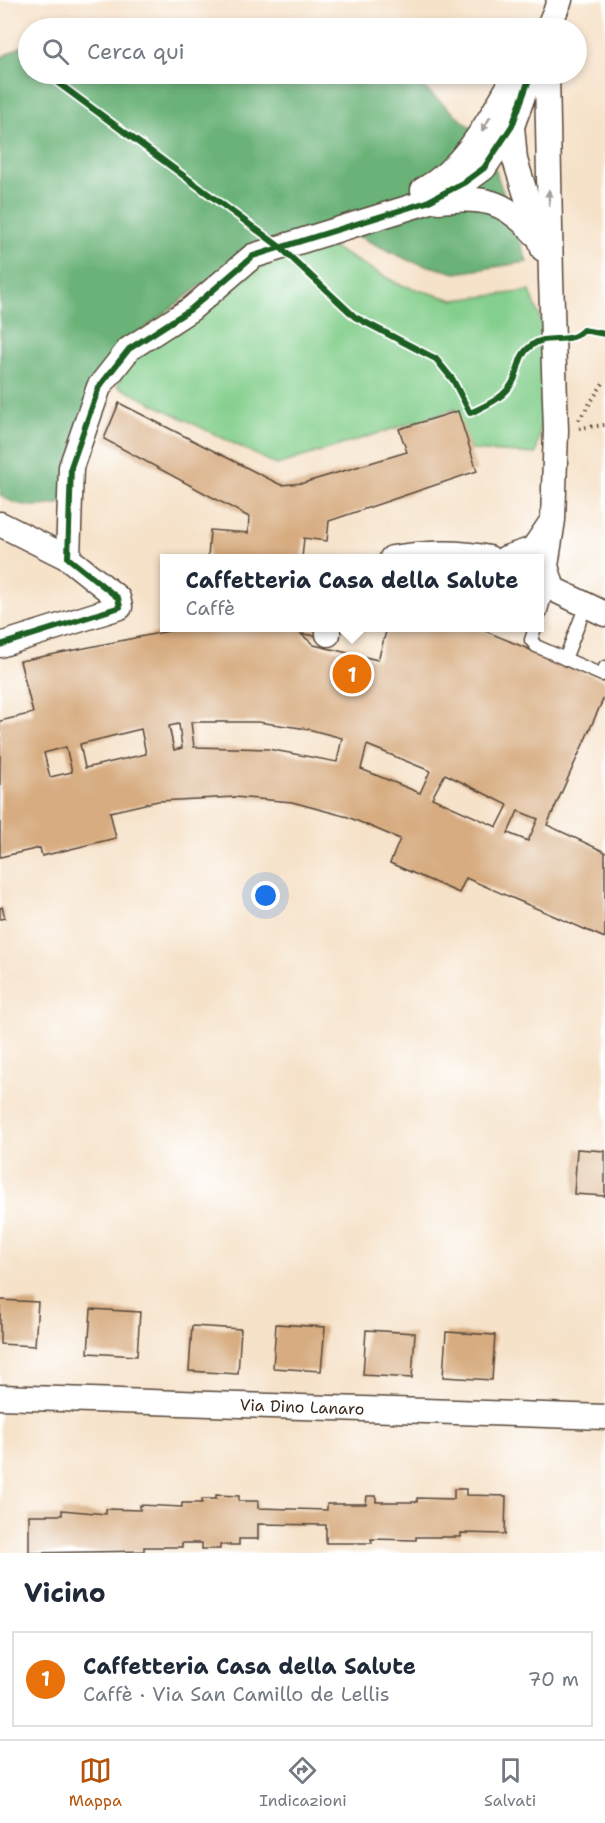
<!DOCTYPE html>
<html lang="it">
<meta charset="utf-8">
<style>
body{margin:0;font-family:"Shantell Sans",sans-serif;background:#f2f2f3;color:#1f2937}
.you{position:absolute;left:266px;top:896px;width:21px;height:21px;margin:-15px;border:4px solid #fff;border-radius:50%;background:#1a73e8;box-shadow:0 0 0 9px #1a73e833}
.badge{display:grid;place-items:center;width:39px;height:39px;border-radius:50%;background:#b45309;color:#fff;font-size:20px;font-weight:700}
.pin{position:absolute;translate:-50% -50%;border:3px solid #fff;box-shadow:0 2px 6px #0006}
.popup{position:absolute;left:160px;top:554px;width:384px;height:78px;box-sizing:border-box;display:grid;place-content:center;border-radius:0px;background:#fff;filter:drop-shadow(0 2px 4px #0005);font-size:20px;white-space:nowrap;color:#747a83}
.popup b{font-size:22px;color:#1f2937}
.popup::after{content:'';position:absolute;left:50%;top:100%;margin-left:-12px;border:12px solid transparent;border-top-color:#fff}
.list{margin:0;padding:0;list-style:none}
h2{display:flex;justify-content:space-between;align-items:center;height:78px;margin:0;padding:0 24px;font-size:26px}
h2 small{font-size:20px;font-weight:400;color:#747a83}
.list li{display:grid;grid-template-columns:39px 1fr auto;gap:18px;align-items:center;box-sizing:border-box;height:96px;margin:0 12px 12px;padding:0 12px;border:2px solid #e0e1e3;border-radius:0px}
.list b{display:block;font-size:22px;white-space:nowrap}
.list p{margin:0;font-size:20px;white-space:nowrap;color:#747a83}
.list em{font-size:20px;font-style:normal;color:#747a83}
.icon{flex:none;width:33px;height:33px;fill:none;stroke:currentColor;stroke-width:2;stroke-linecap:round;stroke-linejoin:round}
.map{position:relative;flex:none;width:605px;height:1553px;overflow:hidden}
.search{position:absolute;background:#fff;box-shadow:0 3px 9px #0003;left:18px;right:18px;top:18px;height:66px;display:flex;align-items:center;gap:15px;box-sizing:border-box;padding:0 21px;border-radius:33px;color:#747a83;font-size:22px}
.sheet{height:186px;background:#fff}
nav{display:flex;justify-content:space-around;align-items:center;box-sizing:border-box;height:84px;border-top:2px solid #e0e1e3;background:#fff;font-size:16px;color:#747a83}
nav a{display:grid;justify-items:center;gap:3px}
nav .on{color:#b45309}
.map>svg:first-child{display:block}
</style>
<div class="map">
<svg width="605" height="1553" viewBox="0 0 605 1553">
<rect width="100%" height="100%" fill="#fff"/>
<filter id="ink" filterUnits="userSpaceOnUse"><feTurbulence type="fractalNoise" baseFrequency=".0167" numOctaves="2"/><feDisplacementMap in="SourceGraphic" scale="12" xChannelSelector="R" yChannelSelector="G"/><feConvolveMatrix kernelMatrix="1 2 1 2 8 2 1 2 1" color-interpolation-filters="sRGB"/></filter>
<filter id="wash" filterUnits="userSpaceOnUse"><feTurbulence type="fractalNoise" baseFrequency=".008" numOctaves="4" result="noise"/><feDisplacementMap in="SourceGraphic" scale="24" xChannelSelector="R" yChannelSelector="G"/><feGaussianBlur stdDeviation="1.35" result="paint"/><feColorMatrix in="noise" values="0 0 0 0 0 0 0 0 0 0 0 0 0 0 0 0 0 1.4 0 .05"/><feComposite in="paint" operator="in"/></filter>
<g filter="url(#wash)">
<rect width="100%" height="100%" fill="#f6e2c9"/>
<path fill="#84cf8d" stroke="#607c56" stroke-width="1.5" d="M328 245 398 284 454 300 530 291 545 331 548 387 536 454 470 450 456 409 277 465 117 386 128 360 207 292 282 257Z"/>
<g fill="#6bb278" stroke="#536e4b" stroke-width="1.5">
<path d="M89 23 118 28H66Z"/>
<path d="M28 43V74H390L423 87 485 140 527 262 456 273 410 261 331 223 246 251 127 342 62 503C40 507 19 509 0 495V58Z"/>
</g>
<g id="blocks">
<g fill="#d7ac80" fill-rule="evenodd">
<path d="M119 403 281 485 303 483 407 452 399 429 458 411 477 471 329 521 327 541 304 538 302 558H208L210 530 248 533 249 517 104 439Z"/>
<path d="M184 628H321L320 636 301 634 314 645 378 660 387 628H478L605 681V695L547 825 605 852V938L466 878 459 893 390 863 400 839 348 817 292 802 235 797 158 801 110 812 116 838 42 856 40 848 0 857V721L33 713 20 661ZM191 722H258L308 729 342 738 337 762 268 749 194 747ZM179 724 182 748 174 750 169 726ZM141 729 146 754 85 768 80 744ZM367 745 430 771 420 793 361 769ZM66 747 72 772 50 777 44 753ZM445 774 508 805 497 827 432 798ZM518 811 538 819 528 841 508 833Z"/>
<path d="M2 907 5 918 0 919V908Z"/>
<path d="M577 1149 605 1151V1196L574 1194Z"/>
<path d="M0 1300 38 1302 35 1346 0 1344Z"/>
<path d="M91 1309 140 1312 137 1356 88 1353Z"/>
<path d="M276 1324 325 1327 321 1371 273 1368Z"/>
<path d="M192 1326 241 1329 238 1374 189 1371Z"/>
<path d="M366 1330 415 1333 412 1378 363 1375Z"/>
<path d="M446 1332 495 1335 492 1380 443 1377Z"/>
<path d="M454 1489H466V1495L506 1496 505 1534 461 1533V1537H416V1540L371 1539 372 1543H326V1525L258 1524V1539H239V1545H220V1549H202V1543H182V1547H144V1551L29 1553V1515H62V1510L106 1514V1509L140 1510V1505L182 1507V1503H202V1499H216V1495L239 1496V1501H258V1508L327 1510V1504H366L367 1496H376V1502H417V1498L454 1499Z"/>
</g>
</g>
</g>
<g filter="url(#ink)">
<use href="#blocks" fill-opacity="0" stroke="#574638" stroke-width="1.5"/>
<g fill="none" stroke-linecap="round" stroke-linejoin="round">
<defs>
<g id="service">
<path d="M540 614 547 590 553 589"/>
<path d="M535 628 531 640 536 646 602 675 605 667"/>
<path d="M565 659 586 605"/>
</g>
<g id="minor">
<path d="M548 28 560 0"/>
<path d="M547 74 551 278 556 430 553 520 546 566 553 589 605 614"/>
<path d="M512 126 515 160 543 249"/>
<path d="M423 190C468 165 491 116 516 74"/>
<path d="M438 201C483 196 504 200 535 234"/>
<path d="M0 524 68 558"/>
<path d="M392 558C426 553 456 551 489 558"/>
<path d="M506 558 533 549 550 524"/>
<path d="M328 634V628"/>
<path d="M0 645 120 607 118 598 68 558 71 467 99 387 129 349 191 309 253 256 427 202 465 182 484 168 512 126 531 74"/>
<path d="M0 1397 605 1417"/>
</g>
</defs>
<use href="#service" stroke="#574638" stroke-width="15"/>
<use href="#minor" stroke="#574638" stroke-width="27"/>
<g stroke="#574638" stroke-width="4" stroke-dasharray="1.5 4.5" stroke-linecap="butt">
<path d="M579 420 605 380"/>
<path d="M579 428 605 425"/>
</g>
<use href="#service" stroke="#fff" stroke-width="12"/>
<use href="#minor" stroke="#fff" stroke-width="24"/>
<defs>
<g id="cycleway">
<path d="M46 74 280 247 355 317 436 359 453 380 470 413C487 405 505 398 514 380 520 366 518 355 532 345 548 333 568 346 583 330L605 334"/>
<path d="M0 645 120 607 118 598 68 558 71 467 99 387 129 349 191 309 253 256 427 202 465 182 484 168 512 126 531 74"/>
</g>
</defs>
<use href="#cycleway" stroke="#fff" stroke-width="10"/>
<use href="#cycleway" stroke="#1b5e20" stroke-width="6"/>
</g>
<defs><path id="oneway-solid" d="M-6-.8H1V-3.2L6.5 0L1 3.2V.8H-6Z" transform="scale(1.5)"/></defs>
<g fill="#a79f9a">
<use href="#oneway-solid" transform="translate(486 124) rotate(121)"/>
<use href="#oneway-solid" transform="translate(549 198) rotate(-91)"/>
</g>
</g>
<g text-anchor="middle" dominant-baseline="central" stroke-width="6" stroke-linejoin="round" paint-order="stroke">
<g font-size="16" fill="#3b2a1e" stroke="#fff">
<text transform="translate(302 1407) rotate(2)">Via Dino Lanaro</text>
</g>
</g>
</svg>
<div class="you"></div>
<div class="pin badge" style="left:352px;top:674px;background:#e8710a">1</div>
<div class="popup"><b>Caffetteria Casa della Salute</b>Caffè</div>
<div class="search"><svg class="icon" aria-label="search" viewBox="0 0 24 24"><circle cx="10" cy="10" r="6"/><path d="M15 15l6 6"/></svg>Cerca qui</div>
</div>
<section class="sheet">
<h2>Vicino<small></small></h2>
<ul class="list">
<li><span class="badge" style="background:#e8710a">1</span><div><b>Caffetteria Casa della Salute</b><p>Caffè · Via San Camillo de Lellis</p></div><em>70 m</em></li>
</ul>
</section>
<nav>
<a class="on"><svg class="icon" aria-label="map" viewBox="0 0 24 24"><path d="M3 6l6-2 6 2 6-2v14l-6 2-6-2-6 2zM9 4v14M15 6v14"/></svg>Mappa</a>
<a><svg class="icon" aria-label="directions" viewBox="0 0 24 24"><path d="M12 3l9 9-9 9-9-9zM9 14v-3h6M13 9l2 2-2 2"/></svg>Indicazioni</a>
<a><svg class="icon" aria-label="saved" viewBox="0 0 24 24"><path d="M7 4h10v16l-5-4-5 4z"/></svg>Salvati</a>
</nav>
